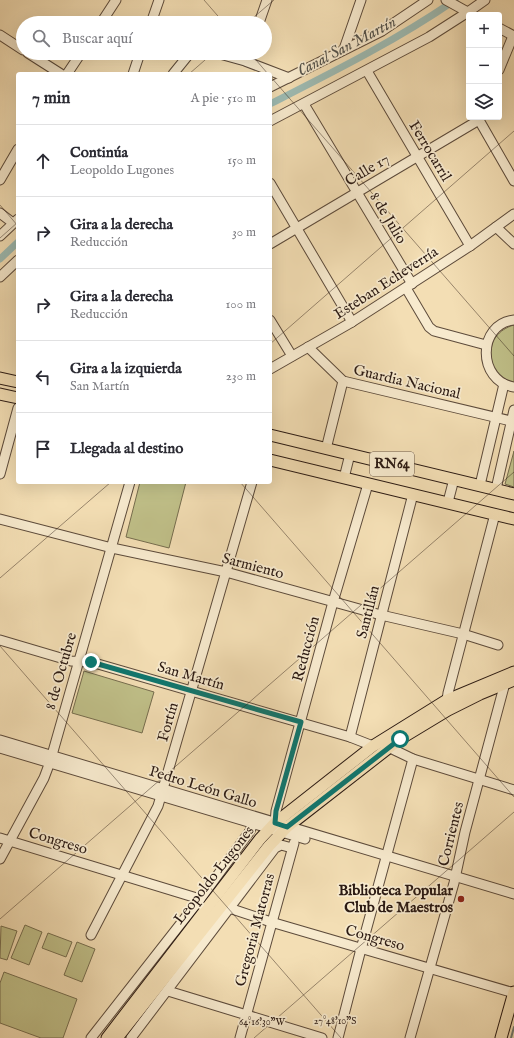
<!DOCTYPE html>
<html lang="es">
<meta charset="utf-8">
<style>
body{margin:0;font-family:"IM FELL English",serif;background:#f2f2f3;color:#2b2b33}
.controls{position:absolute;right:12px;top:12px;display:grid;overflow:hidden;border-radius:4px;box-shadow:0 4px 16px #0002}
.controls button{width:36px;height:36px;display:grid;place-items:center;padding:0;border:0;border-bottom:1px solid #e1e1e2;background:#fff;color:#2b2b33;font:20px sans-serif}
.stop{position:absolute;width:12px;height:12px;margin:-9px;border:3px solid #0f766e;border-radius:50%;background:#fff}
.stop.end{background:#0f766e;border-color:#fff;box-shadow:0 1px 4px #0008}
.list{margin:0;padding:0;list-style:none}
h2{display:flex;justify-content:space-between;align-items:center;height:52px;margin:0;padding:0 16px;font-size:17px}
h2 small{font-size:13px;font-weight:400;color:#7c7c81}
.list li{display:grid;grid-template-columns:26px 1fr auto;gap:12px;align-items:center;box-sizing:border-box;height:72px;padding:0 16px;border-top:1px solid #e1e1e2}
.list b{display:block;font-size:15px;white-space:nowrap}
.list p{margin:0;font-size:13px;white-space:nowrap;color:#7c7c81}
.list em{font-size:13px;font-style:normal;color:#7c7c81}
.icon{flex:none;width:22px;height:22px;fill:none;stroke:currentColor;stroke-width:2;stroke-linecap:round;stroke-linejoin:round}
.map{position:relative;flex:none;width:514px;height:1038px;overflow:hidden}
.search{position:absolute;background:#fff;box-shadow:0 4px 16px #0002;left:16px;top:16px;width:256px;height:44px;display:flex;align-items:center;gap:10px;box-sizing:border-box;padding:0 14px;border-radius:22px;color:#7c7c81;font-size:15px}
.panel{position:absolute;background:#fff;box-shadow:0 4px 16px #0002;left:16px;top:72px;width:256px;height:412px;border-radius:4px}
.map>svg:first-child{display:block}
</style>
<div class="map">
<svg width="514" height="1038" viewBox="0 0 514 1038">
<rect width="100%" height="100%" fill="#f3deb4"/>
<filter id="stains"><feTurbulence type="fractalNoise" baseFrequency=".005" numOctaves="4"/><feColorMatrix values="0 0 0 0 .2 0 0 0 0 .09 0 0 0 0 .02 0 0 0 .5 -.17"/></filter>
<radialGradient id="worn" r=".72"><stop offset=".6" stop-color="#630" stop-opacity="0"/><stop offset="1" stop-color="#630" stop-opacity=".3"/></radialGradient>
<g fill="#c0c089" stroke="#766d4e">
<path d="M514 325V383C483 374 482 334 514 325Z"/>
<path d="M514 451V487L505 484Z"/>
<path d="M140 482H186L169 548 126 537Z"/>
<path d="M84 671 154 692 142 733 72 713Z"/>
<path d="M25 925 42 932 29 965 11 958Z"/>
<path d="M1 926 17 931 7 960 0 958Z"/>
<path d="M48 933 72 942 66 957 42 948Z"/>
<path d="M77 942 95 949 82 982 64 975Z"/>
<path d="M4 972 77 999 63 1038H41L0 1023V983Z"/>
</g>
<g fill="none" stroke-linecap="round" stroke-linejoin="round">
<path stroke="#6f7b73" stroke-width="2" d="M511 1038 514 1027"/>
<g stroke="#9dbbb3" stroke-width="7">
<path d="M270 104C333 72 397 40 455 0"/>
<path d="M0 259 18 242"/>
</g>
<defs>
<g id="minor">
<path d="M446 0 473 15"/>
<path d="M101 23 116 0"/>
<path d="M151 23 159 0"/>
<path d="M259 23 267 0"/>
<path d="M499 28 514 36"/>
<path d="M0 35 23 50"/>
<path d="M344 49 361 0"/>
<path d="M28 53 61 74"/>
<path d="M216 53 245 61 289 78"/>
<path d="M499 70 513 36"/>
<path d="M367 71 470 246"/>
<path d="M67 74 81 53"/>
<path d="M133 74 140 53"/>
<path d="M173 74 190 53"/>
<path d="M270 87 382 31 428 0"/>
<path d="M304 104 412 284"/>
<path d="M479 120 514 181"/>
<path d="M270 121 429 37 468 12 485 0"/>
<path d="M0 180 18 149"/>
<path d="M270 183 352 322"/>
<path d="M0 213 13 223"/>
<path d="M496 227 514 244"/>
<path d="M0 236 18 219"/>
<path d="M270 244 479 120"/>
<path d="M0 277 18 260"/>
<path d="M406 288 429 327 434 331 486 345"/>
<path d="M270 320 292 356"/>
<path d="M514 320C477 324 477 381 514 387"/>
<path d="M308 347 343 381 511 421"/>
<path d="M270 369 352 322 470 246 514 214"/>
<path d="M326 449 343 381"/>
<path d="M0 474 18 408"/>
<path d="M344 478 350 454"/>
<path d="M480 485 504 384"/>
<path d="M496 489 514 410"/>
<path d="M448 502 454 479"/>
<path d="M0 519 112 548 226 572 381 615 463 634 498 645"/>
<path d="M0 640 71 661 91 662 350 737 373 746"/>
<path d="M447 700 448 693 495 514"/>
<path d="M350 737 413 494"/>
<path d="M0 740 514 894"/>
<path d="M388 747 413 759 514 790"/>
<path d="M0 748 305 839"/>
<path d="M275 823 276 811 333 602 368 484"/>
<path d="M0 838 200 899"/>
<path d="M0 859 44 778 50 762 130 482"/>
<path d="M229 908 271 922 514 993"/>
<path d="M91 935 158 806 252 482"/>
<path d="M168 991 322 1038"/>
<path d="M91 1038 200 899 250 831 255 818"/>
<path d="M131 1038 275 848 281 845 292 848"/>
<path d="M240 1038 294 843"/>
<path d="M338 1038 361 949 413 759"/>
<path d="M410 1038 454 883 465 832 505 683"/>
</g>
<g id="major">
<path d="M0 378 18 382"/>
<path d="M0 394 18 398"/>
<path d="M270 435 514 494"/>
<path d="M270 460 514 519"/>
<path d="M107 1038 260 839 275 823 373 746 447 700 514 672"/>
<path d="M117 1038 269 846 287 827 400 739 448 710 480 694 514 680"/>
<path d="M501 1038 514 992"/>
</g>
</defs>
<use href="#minor" stroke="#5d4b3b" stroke-width="11"/>
<use href="#major" stroke="#2b1a13" stroke-width="13"/>
<use href="#minor" stroke="#f7eace" stroke-width="9"/>
<use href="#major" stroke="#f3deb4" stroke-width="11"/>
</g>
<g fill="none" stroke-linecap="round" stroke-linejoin="round">
<path stroke="#0f766e" stroke-width="5" d="M91 662 301 722 276 811 275 823 287 827 400 739"/>
</g>
<path fill="none" stroke="#2b1a13" stroke-width="1" stroke-opacity="0.45" d="M204 0 224 23M247 23 274 0M250 53 268 74M189 74 213 53M270 76 514 356M0 205 18 226M0 238 18 222M270 344 514 131M240 482 514 797M0 578 111 482M0 646 341 1038M0 919 514 472M254 1038 514 812"/>
<circle fill="#8f2418" stroke="#f7eace" stroke-width="1.5" cx="461" cy="899" r="4"/>
<g text-anchor="middle" dominant-baseline="central" stroke-width="3.5" stroke-linejoin="round" paint-order="stroke">
<rect fill="#f7eace" stroke="#68584b" stroke-width="1" x="370" y="452" width="44" height="24" rx="3"/>
<g font-size="14" font-weight="bold" fill="#2b1a13">
<text x="392" y="464">RN64</text>
</g>
<g font-size="15" fill="#2b1a13" stroke="#f7eace">
<text transform="translate(430 151) rotate(59)">Ferrocarril</text>
<text transform="translate(367 170) rotate(-31)">Calle 17</text>
<text transform="translate(388 218) rotate(59)">8 de Julio</text>
<text transform="translate(386 283) rotate(-33)">Esteban Echeverría</text>
<text transform="translate(407 382) rotate(13)">Guardia Nacional</text>
<text transform="translate(253 566) rotate(15)">Sarmiento</text>
<text transform="translate(368 612) rotate(-76)">Santillán</text>
<text transform="translate(306 649) rotate(-75)">Reducción</text>
<text transform="translate(61 671) rotate(-74)">8 de Octubre</text>
<text transform="translate(191 676) rotate(16)">San Martín</text>
<text transform="translate(168 722) rotate(-74)">Fortín</text>
<text transform="translate(203 787) rotate(17)">Pedro León Gallo</text>
<text transform="translate(451 834) rotate(-76)">Corrientes</text>
<text transform="translate(58 841) rotate(17)">Congreso</text>
<text transform="translate(214 875) rotate(-52)">Leopoldo Lugones</text>
<text transform="translate(255 930) rotate(-75)">Gregoria Matorras</text>
<text transform="translate(375 938) rotate(16)">Congreso</text>
</g>
<g font-size="15" font-weight="bold" fill="#2b1a13" stroke="#f7eace" text-anchor="end">
<text x="453" y="890">Biblioteca Popular<tspan x="453" dy="17">Club de Maestros</tspan></text>
</g>
<g font-size="16" font-style="italic" fill="#53524b" stroke="#f7eace">
<text transform="translate(347 47) rotate(-28)">Canal San Martín</text>
</g>
</g>
<g font-size="10" text-anchor="middle" fill="#2b1a13" stroke="#f7eace" stroke-width="3.5" stroke-linejoin="round" paint-order="stroke">
<text x="335" y="1024">27°48'10"S</text>
<text x="262" y="1025">64°16'30"W</text>
</g>
<rect width="100%" height="100%" filter="url(#stains)"/>
<rect width="100%" height="100%" fill="url(#worn)"/>
</svg>
<div class="controls">
<button>+</button>
<button>−</button>
<button><svg class="icon" aria-label="layers" viewBox="0 0 24 24"><path d="M12 4l9 5-9 5-9-5zM3 14l9 5 9-5"/></svg></button>
</div>
<div class="stop" style="left:400px;top:739px"></div>
<div class="stop end" style="left:91px;top:662px"></div>
<div class="search"><svg class="icon" aria-label="search" viewBox="0 0 24 24"><circle cx="10" cy="10" r="6"/><path d="M15 15l6 6"/></svg>Buscar aquí</div>
<section class="panel">
<h2>7 min<small>A pie · 510 m</small></h2>
<ul class="list">
<li><svg class="icon" aria-label="ahead" viewBox="0 0 24 24"><path d="M12 20V5M6 11l6-6 6 6"/></svg><div><b>Continúa</b><p>Leopoldo Lugones</p></div><em>150 m</em></li>
<li><svg class="icon" aria-label="right" viewBox="0 0 24 24"><path d="M7 20v-9h11M14 6l5 5-5 5"/></svg><div><b>Gira a la derecha</b><p>Reducción</p></div><em>30 m</em></li>
<li><svg class="icon" aria-label="right" viewBox="0 0 24 24"><path d="M7 20v-9h11M14 6l5 5-5 5"/></svg><div><b>Gira a la derecha</b><p>Reducción</p></div><em>100 m</em></li>
<li><svg class="icon" aria-label="left" viewBox="0 0 24 24"><path d="M17 20v-9H6M10 6l-5 5 5 5"/></svg><div><b>Gira a la izquierda</b><p>San Martín</p></div><em>230 m</em></li>
<li><svg class="icon" aria-label="arrive" viewBox="0 0 24 24"><path d="M6 21V4h12l-3 4 3 4H6"/></svg><div><b>Llegada al destino</b></div></li>
</ul>
</section>
</div>
